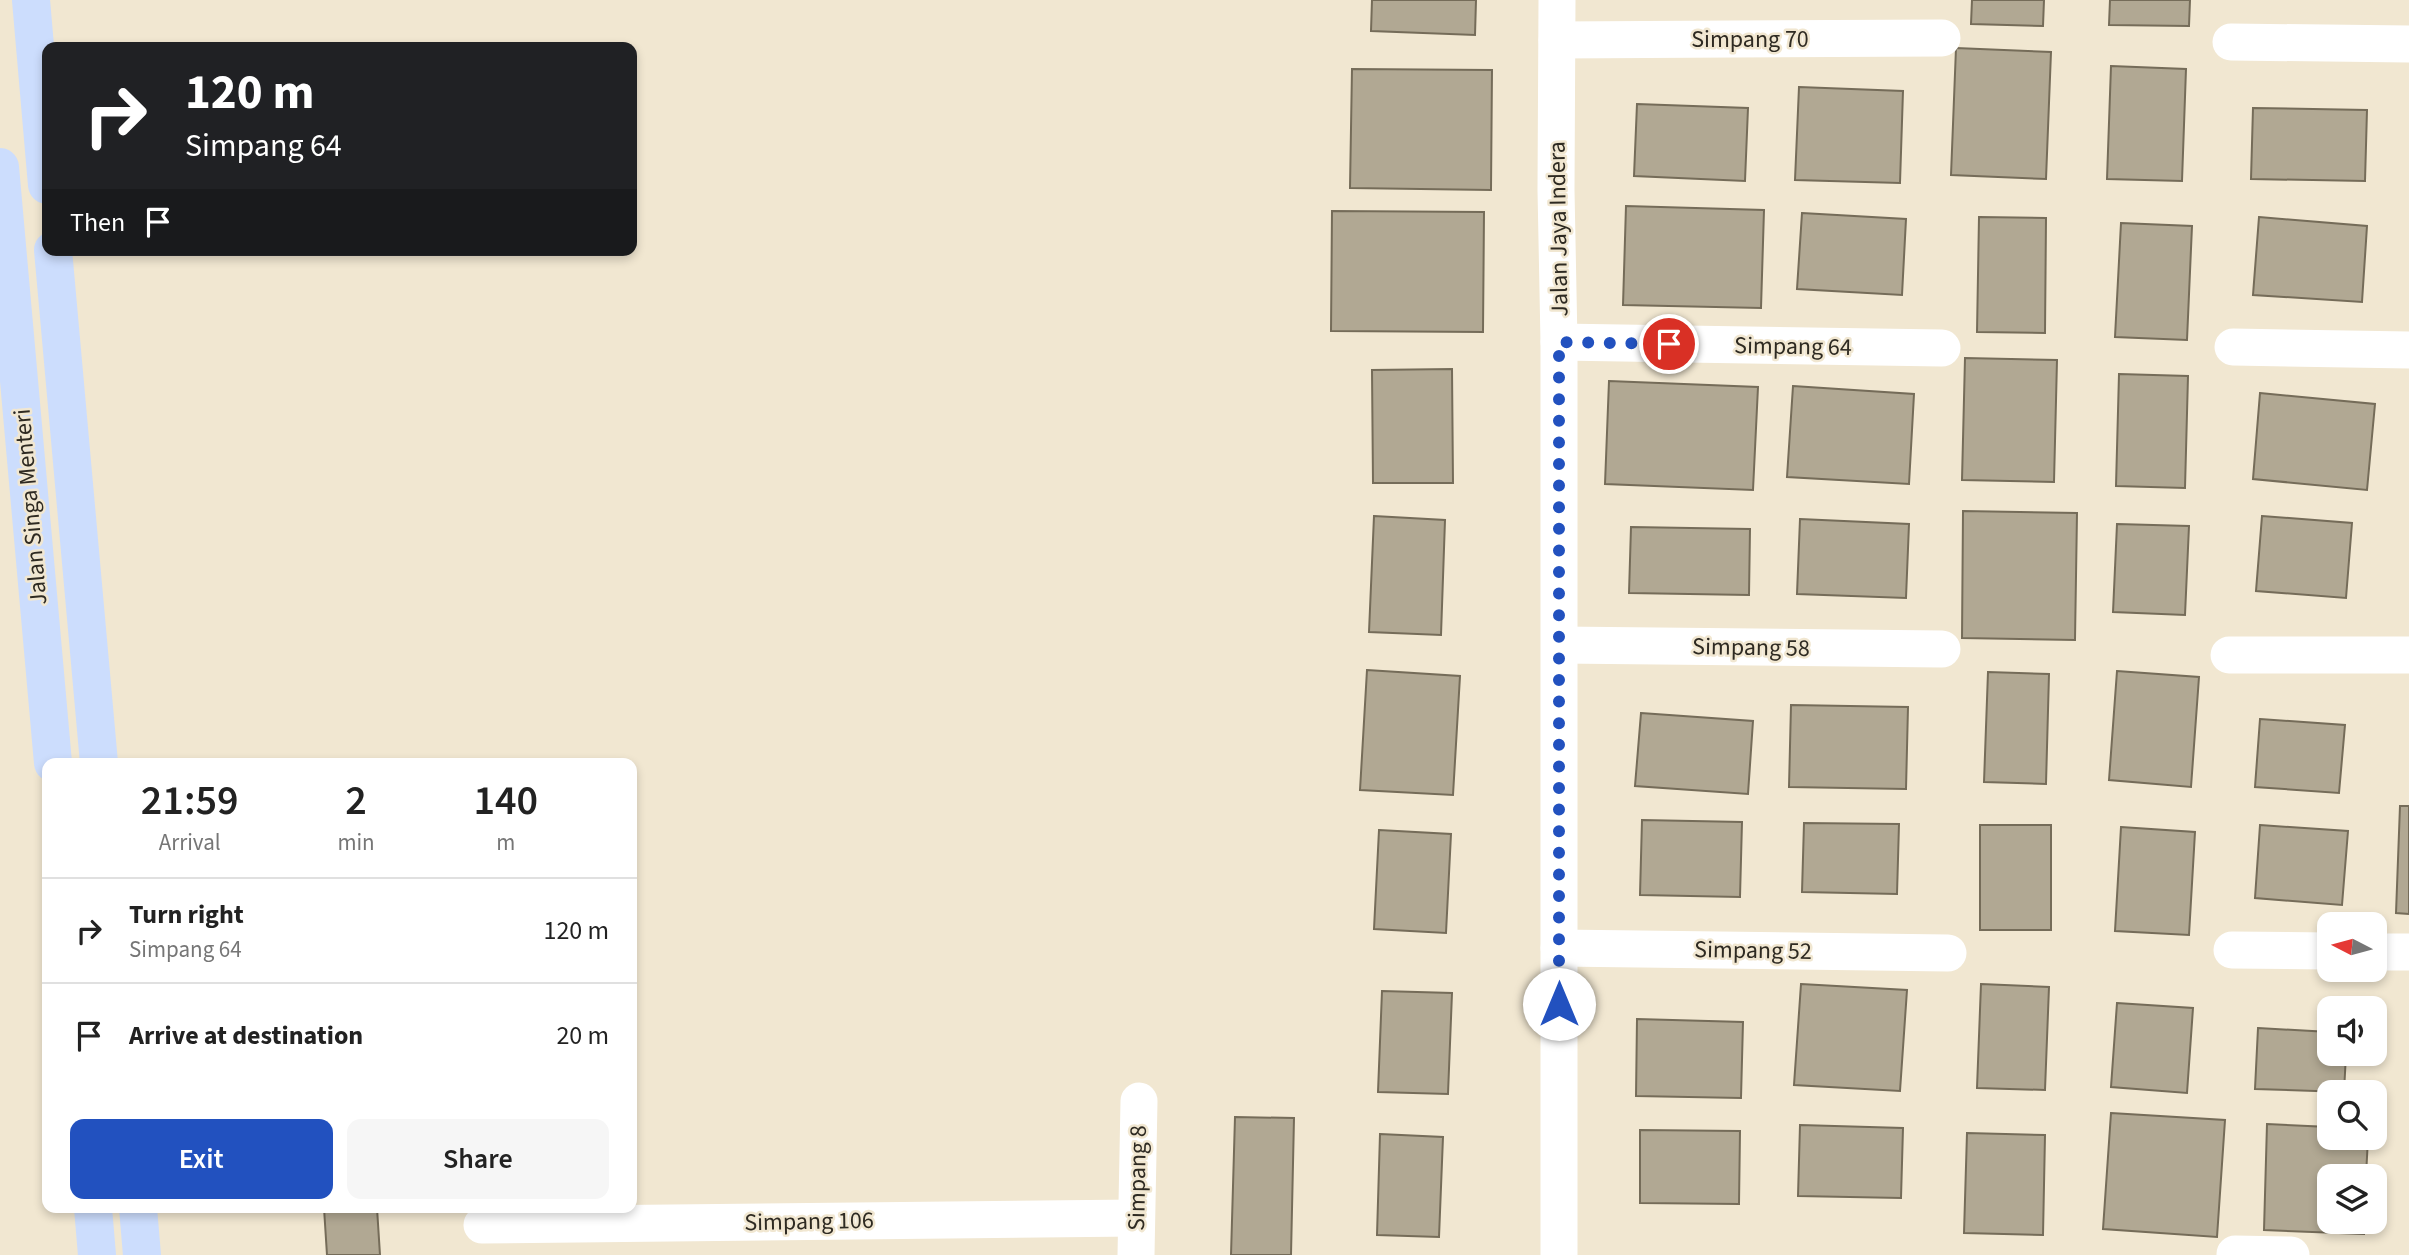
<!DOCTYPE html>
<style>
:root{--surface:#fff;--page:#f6f6f6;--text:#222;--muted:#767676;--line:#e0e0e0;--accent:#2251bf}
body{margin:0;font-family:"Source Sans 3",sans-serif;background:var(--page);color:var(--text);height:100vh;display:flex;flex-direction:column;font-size:26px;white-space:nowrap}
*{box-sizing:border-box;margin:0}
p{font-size:23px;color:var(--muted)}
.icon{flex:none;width:38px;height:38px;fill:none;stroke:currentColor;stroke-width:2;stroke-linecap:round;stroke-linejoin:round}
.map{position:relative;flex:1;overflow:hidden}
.side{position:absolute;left:42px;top:758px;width:595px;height:455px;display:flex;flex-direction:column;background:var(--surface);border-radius:14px;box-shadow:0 4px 10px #0003}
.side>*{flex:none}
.hud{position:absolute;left:42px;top:42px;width:595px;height:214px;border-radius:14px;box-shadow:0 4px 10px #0003;background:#202124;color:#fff;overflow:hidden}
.needle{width:46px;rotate:276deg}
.fabs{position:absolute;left:2317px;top:912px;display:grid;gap:14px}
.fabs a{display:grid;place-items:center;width:70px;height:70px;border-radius:14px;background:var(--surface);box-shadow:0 4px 10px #0003;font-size:35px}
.pin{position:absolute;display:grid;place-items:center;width:60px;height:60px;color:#fff;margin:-30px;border:4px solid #fff;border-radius:50%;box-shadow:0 2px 7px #0007}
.me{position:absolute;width:77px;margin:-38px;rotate:0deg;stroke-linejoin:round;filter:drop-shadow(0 0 5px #0008)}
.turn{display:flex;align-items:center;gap:24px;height:147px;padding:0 28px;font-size:32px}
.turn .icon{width:91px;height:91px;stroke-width:2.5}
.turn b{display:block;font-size:49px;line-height:60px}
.then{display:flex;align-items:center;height:66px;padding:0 28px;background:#0003;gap:14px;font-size:26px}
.eta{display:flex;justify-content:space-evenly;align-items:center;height:119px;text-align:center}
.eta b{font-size:42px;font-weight:600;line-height:49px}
.cta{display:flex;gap:14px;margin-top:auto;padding:14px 28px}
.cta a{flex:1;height:80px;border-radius:14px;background:var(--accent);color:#fff;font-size:28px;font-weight:600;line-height:80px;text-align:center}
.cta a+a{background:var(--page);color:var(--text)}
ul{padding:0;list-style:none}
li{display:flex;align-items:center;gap:21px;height:105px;padding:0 28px;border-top:2px solid var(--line)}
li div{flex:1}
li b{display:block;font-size:26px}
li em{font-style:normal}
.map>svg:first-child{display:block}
</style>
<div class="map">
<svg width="2409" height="1255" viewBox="0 0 2409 1255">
<rect width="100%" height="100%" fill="#f1e7d1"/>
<!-- building -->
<g fill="#b1a893" stroke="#756c59" stroke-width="2">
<polygon points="1372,0 1476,0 1475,35 1371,31"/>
<polygon points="1972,0 2044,0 2043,26 1971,24"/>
<polygon points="2110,0 2190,0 2189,26 2109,25"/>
<polygon points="1956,48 2051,52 2046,179 1951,175"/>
<polygon points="2111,66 2186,69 2182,181 2107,179"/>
<polygon points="1352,69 1492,70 1491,190 1350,188"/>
<polygon points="1799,87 1903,91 1900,183 1795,180"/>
<polygon points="1637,104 1748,108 1745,181 1634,176"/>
<polygon points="2253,108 2367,110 2365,181 2251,179"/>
<polygon points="1626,206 1764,210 1761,308 1623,305"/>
<polygon points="1332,211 1484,212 1483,332 1331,331"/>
<polygon points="1802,213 1906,219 1902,295 1797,289"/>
<polygon points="1979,217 2046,218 2045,333 1977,332"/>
<polygon points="2259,217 2367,226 2362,302 2253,295"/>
<polygon points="2121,223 2192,226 2187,340 2115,337"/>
<polygon points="1965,358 2057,360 2054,482 1962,480"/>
<polygon points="1452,369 1453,483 1373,483 1372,370"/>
<polygon points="2119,374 2188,376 2185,488 2116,486"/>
<polygon points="1609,381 1758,387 1753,490 1605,484"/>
<polygon points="1793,386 1914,394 1909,484 1787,477"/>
<polygon points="2260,393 2375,404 2367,490 2253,479"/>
<polygon points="1963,511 2077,513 2075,640 1962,638"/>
<polygon points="1374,516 1445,520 1441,635 1369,632"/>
<polygon points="2262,516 2352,523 2346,598 2256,591"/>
<polygon points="1800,519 1909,524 1906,598 1797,594"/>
<polygon points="2117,524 2189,526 2185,615 2113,612"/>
<polygon points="1631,527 1750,529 1749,595 1629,593"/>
<polygon points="1367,670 1460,676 1453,795 1360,790"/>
<polygon points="2117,671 2199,677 2191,787 2109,780"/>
<polygon points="1988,672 2049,674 2046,784 1984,782"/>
<polygon points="1791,705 1908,707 1906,789 1789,787"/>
<polygon points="1641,713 1753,721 1748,794 1635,786"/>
<polygon points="2260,719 2345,725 2339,793 2255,787"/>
<polygon points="2400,806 2409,806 2409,914 2396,913"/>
<polygon points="1642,820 1742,822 1740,897 1640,895"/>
<polygon points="1804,823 1899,824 1897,894 1802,892"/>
<rect x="1980" y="825" width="71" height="105"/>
<polygon points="2260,825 2348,831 2342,905 2255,898"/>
<polygon points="2121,827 2195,832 2189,935 2115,931"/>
<polygon points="1379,830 1451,834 1446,933 1374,929"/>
<polygon points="1801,984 1907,990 1900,1091 1794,1085"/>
<polygon points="1981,984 2049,987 2045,1090 1977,1088"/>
<polygon points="1382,991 1452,993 1448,1094 1378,1092"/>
<polygon points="2117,1003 2193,1008 2187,1093 2111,1087"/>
<polygon points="1637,1019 1743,1022 1741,1098 1636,1096"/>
<polygon points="2258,1028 2329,1032 2329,1054 2346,1054 2344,1092 2255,1089"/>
<polygon points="2111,1113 2225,1120 2217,1237 2103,1229"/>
<polygon points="1235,1117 1294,1118 1291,1255 1231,1255"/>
<polygon points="2267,1124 2329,1127 2329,1138 2368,1138 2366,1176 2329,1176 2329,1222 2364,1222 2364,1234 2264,1230"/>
<polygon points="1800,1125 1903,1128 1901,1198 1798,1196"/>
<polygon points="1640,1130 1740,1131 1739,1204 1640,1203"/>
<polygon points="1967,1133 2045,1135 2043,1235 1964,1233"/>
<polygon points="1380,1134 1443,1137 1439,1237 1377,1235"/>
<polygon points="324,1208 377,1208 380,1255 327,1255"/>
</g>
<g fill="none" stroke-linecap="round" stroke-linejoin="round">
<!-- minor -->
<g stroke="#fff" stroke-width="37">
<polyline points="1557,0 1556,190 1559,342 1559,1255"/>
<polyline points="1557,40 1942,38"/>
<polyline points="2231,42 2409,44"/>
<polyline points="1559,342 1942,348"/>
<polyline points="2233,347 2409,350"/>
<polyline points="1560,645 1942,649"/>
<polyline points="2229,655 2409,655"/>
<polyline points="1559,948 1948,953"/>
<polyline points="2232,950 2329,951"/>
<polyline points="2375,952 2409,952"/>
<polyline points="482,1225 1136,1218"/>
<polyline points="2235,1254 2291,1255"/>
<polyline points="1136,1255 1139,1101"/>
</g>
<!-- primary -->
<g stroke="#ccddfd" stroke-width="38">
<polyline points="31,0 47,185"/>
<polyline points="0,167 53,763"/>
<polyline points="53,250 99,763"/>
<polyline points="93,1208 97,1255"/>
<polyline points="138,1208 142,1255"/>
</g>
</g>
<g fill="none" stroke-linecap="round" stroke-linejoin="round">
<!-- route -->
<polyline stroke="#2251bf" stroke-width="12" stroke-dasharray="0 21.6" points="1559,1004 1559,342 1669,344"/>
</g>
<g text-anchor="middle" stroke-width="5" stroke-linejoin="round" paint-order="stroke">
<!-- street labels -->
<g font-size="24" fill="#2e2a22" stroke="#f1e7d1">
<text x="1750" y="47">Simpang 70</text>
<text transform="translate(1558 229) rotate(-91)" y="8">Jalan Jaya Indera</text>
<text transform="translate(1793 346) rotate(1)" y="8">Simpang 64</text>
<text transform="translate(30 507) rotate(-95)" y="8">Jalan Singa Menteri</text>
<text transform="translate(1751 647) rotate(1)" y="8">Simpang 58</text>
<text transform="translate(1753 950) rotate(1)" y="8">Simpang 52</text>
<text transform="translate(1137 1178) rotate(-89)" y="8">Simpang 8</text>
<text transform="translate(809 1221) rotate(-1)" y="8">Simpang 106</text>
</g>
</g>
</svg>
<div class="fabs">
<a><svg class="needle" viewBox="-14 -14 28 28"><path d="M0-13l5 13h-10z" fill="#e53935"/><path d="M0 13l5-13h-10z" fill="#767676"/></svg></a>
<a><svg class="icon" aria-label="sound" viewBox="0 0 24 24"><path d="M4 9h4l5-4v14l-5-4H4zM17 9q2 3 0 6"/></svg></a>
<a><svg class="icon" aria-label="search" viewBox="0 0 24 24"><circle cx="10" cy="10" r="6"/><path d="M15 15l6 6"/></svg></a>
<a><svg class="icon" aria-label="layers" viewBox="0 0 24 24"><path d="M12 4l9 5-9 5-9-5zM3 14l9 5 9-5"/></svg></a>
</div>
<div class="pin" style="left:1669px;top:344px;background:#d93025"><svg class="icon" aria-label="arrive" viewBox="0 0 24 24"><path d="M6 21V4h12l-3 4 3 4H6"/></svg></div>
<svg class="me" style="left:1559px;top:1004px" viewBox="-20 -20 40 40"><circle r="19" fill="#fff"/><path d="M0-13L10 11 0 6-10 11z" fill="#2251bf"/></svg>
<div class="hud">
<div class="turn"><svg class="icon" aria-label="right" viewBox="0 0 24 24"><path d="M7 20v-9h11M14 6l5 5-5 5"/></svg><div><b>120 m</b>Simpang 64</div></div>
<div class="then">Then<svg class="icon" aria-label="arrive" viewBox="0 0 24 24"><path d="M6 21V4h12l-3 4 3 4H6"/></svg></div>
</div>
<section class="side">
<div class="eta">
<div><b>21:59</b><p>Arrival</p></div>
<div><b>2</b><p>min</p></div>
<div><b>140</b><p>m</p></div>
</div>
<ul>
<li><svg class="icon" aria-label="right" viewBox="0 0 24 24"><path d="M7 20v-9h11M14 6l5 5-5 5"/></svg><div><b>Turn right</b><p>Simpang 64</p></div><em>120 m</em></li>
<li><svg class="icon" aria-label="arrive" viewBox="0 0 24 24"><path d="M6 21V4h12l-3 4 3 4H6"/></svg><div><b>Arrive at destination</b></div><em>20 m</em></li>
</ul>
<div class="cta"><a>Exit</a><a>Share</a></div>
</section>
</div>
